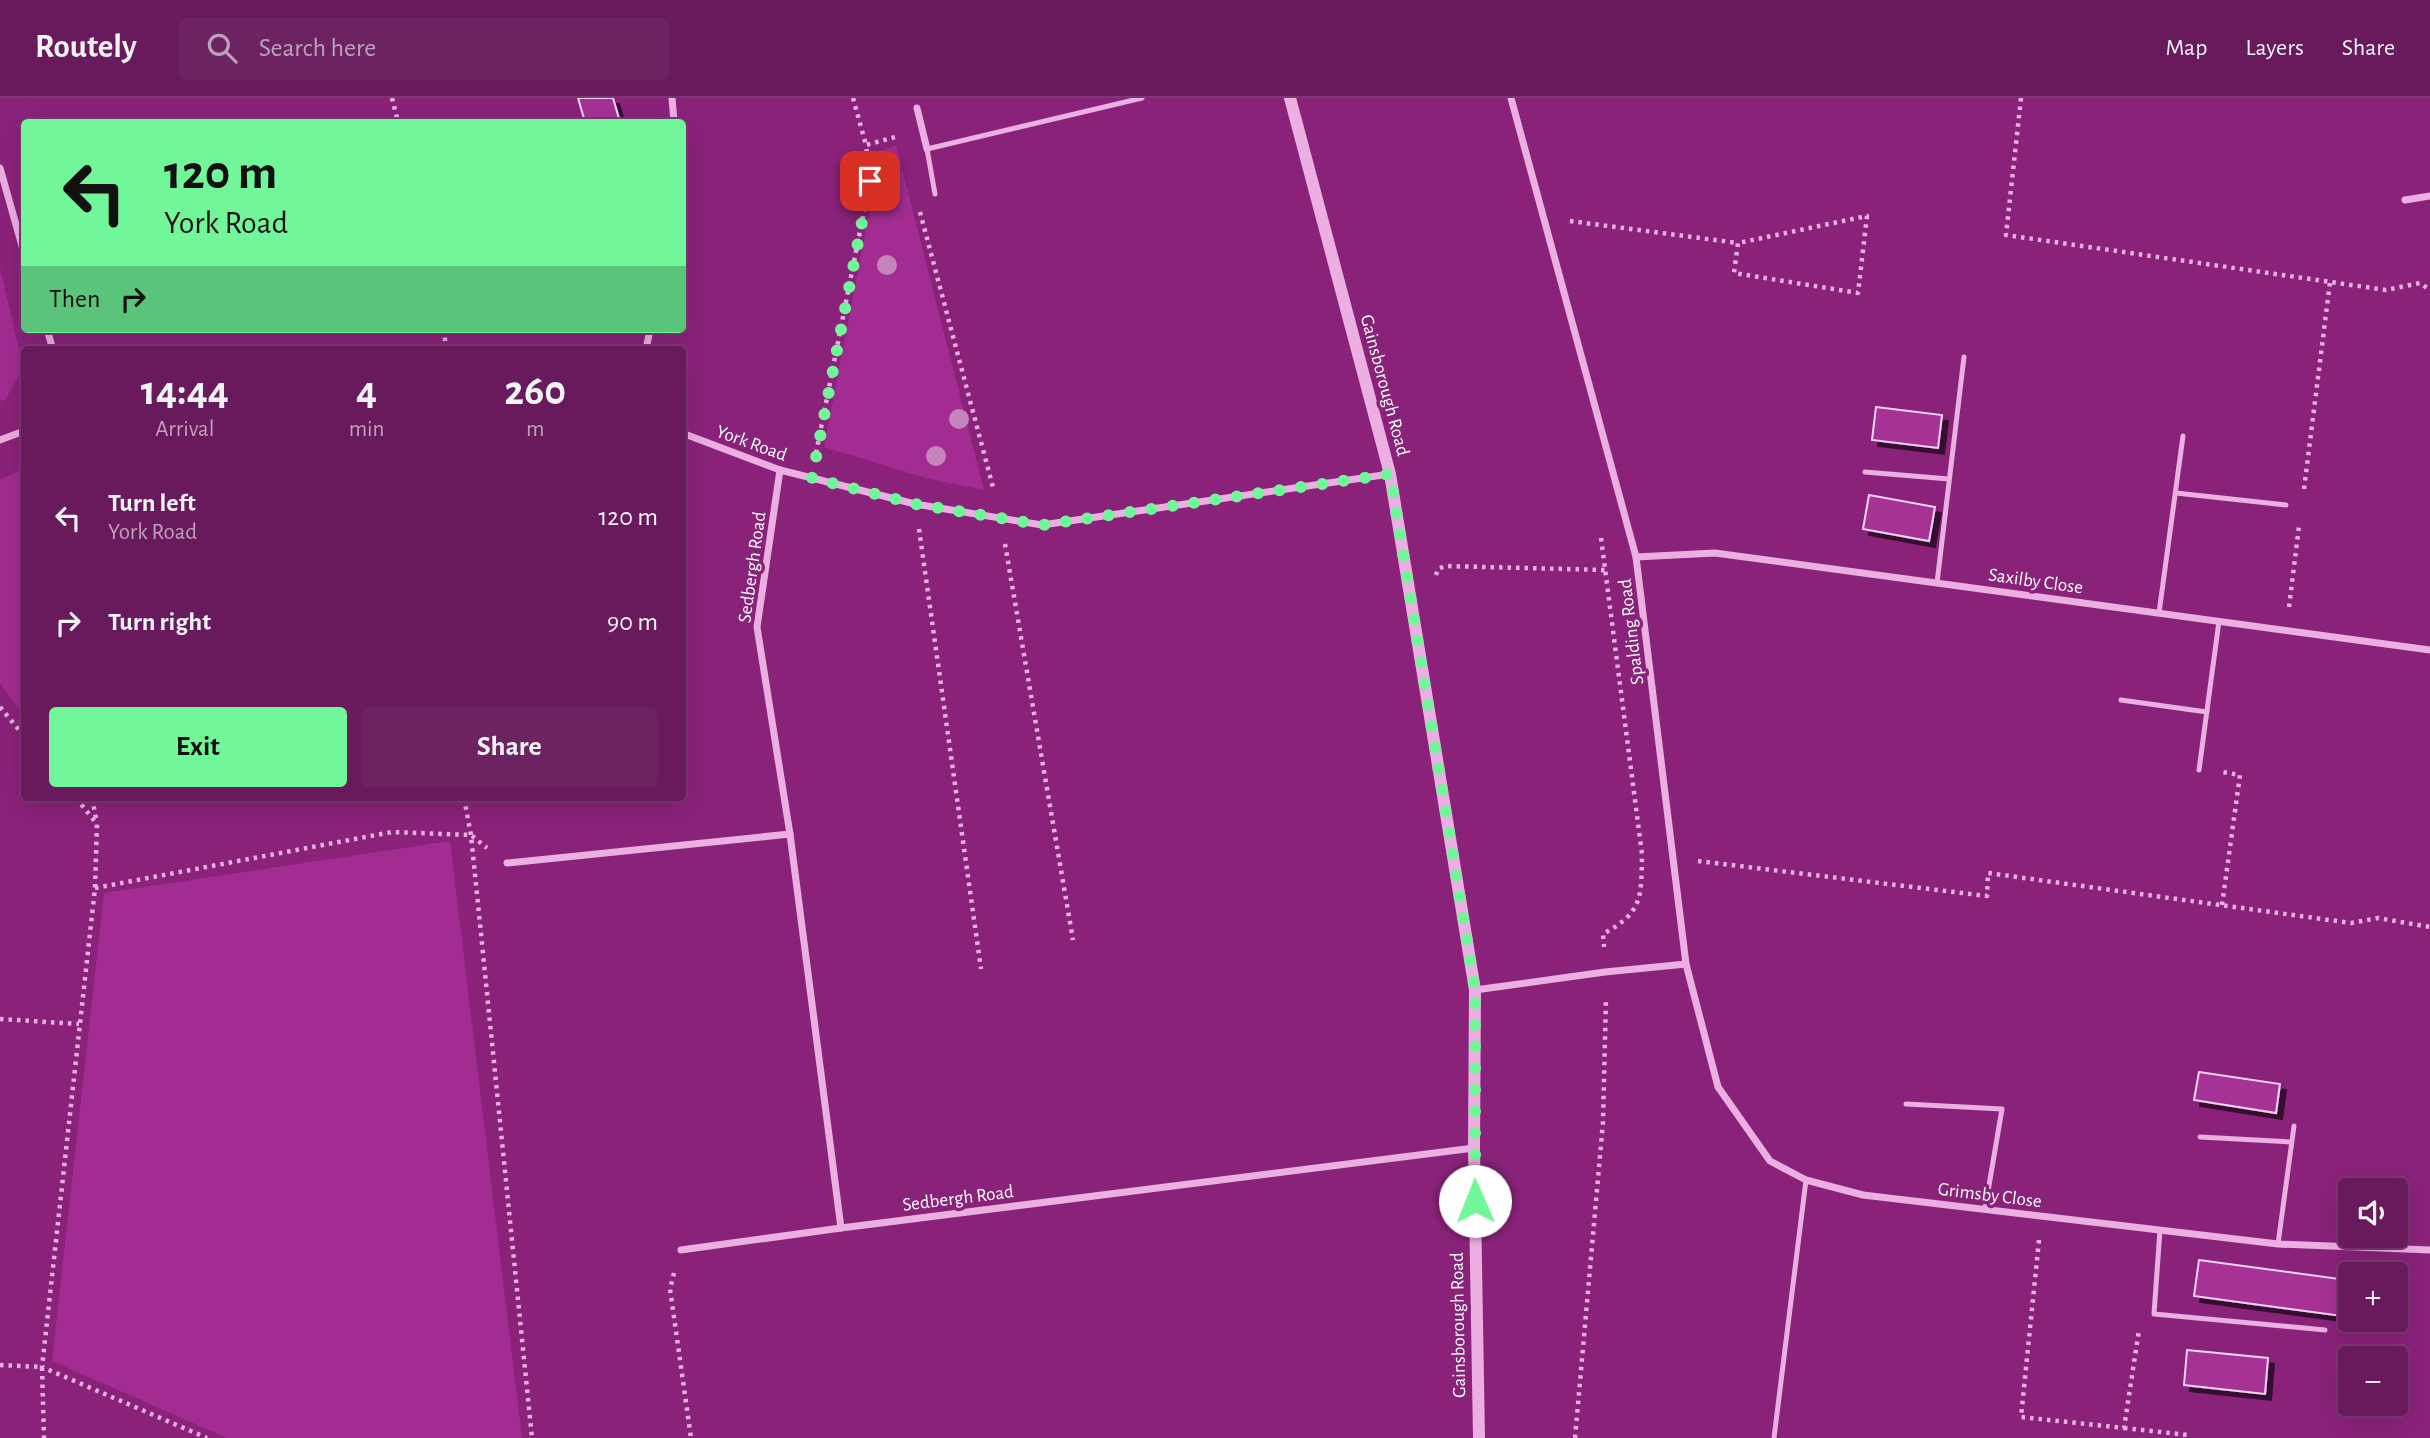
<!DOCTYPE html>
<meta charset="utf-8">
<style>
:root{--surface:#681a5c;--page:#6d2362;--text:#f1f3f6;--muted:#bda1bb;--line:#7b3872;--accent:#71f69a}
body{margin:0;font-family:"Alegreya Sans",sans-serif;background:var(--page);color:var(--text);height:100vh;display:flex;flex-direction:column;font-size:26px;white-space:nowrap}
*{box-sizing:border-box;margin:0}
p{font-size:23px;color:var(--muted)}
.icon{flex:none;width:38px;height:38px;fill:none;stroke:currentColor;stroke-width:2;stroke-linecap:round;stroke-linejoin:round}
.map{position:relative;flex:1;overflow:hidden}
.details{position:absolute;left:21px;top:248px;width:665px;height:455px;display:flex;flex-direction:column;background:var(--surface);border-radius:7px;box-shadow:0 7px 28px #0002,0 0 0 2px var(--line)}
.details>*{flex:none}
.banner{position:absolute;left:21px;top:21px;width:665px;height:214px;border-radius:7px;box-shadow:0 7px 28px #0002,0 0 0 2px var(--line);background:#71f69a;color:#111;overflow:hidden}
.controls{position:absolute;left:2338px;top:1080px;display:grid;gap:14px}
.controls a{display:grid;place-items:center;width:70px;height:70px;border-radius:7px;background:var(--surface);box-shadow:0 7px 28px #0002,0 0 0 2px var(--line);font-size:35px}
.pin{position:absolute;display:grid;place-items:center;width:60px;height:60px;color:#fff;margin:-30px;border-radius:14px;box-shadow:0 4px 10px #0006}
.me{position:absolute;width:77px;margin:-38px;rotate:359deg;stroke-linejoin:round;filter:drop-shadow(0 0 5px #0008)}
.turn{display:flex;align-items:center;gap:24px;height:147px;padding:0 28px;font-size:32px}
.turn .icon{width:91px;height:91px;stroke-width:2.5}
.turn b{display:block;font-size:49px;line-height:60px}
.then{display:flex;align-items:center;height:66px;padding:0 28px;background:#0003;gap:14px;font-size:26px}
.eta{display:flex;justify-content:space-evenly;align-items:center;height:119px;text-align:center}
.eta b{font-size:42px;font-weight:600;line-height:49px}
.action{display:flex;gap:14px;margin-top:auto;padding:14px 28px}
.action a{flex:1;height:80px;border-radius:7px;background:var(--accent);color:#111;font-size:28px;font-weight:600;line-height:80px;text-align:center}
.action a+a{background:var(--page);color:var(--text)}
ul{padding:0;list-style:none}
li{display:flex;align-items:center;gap:21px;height:105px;padding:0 28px}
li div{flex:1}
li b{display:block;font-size:26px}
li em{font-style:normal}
header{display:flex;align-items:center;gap:42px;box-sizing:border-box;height:98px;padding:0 35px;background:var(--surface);border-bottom:2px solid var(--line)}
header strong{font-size:33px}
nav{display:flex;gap:38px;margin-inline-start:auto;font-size:24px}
.search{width:490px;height:63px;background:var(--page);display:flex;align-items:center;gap:18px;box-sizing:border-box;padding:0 24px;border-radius:7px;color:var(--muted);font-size:26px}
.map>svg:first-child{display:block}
</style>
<header>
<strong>Routely</strong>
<div class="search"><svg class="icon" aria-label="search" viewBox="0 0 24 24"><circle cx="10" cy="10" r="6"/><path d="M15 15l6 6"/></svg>Search here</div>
<nav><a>Map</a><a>Layers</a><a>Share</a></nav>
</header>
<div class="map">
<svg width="2430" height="1340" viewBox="0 0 2430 1340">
<defs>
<filter id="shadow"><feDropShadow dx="6" dy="6" stdDeviation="0" flood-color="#0009"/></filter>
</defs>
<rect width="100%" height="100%" fill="#8a227a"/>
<!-- green -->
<g fill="#a22c91">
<polygon points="896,47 984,392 929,381 824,349 877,75 874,55"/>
<polygon points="0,170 23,268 6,301 0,303"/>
<polygon points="24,370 24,618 0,585 0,382"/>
<polygon points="450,743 522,1340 227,1340 52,1263 104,795"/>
</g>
<!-- building -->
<g fill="#a73296" stroke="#f8d4f3" stroke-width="2" filter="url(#shadow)">
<polygon points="578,0 613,0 620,24 585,24"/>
<polygon points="1876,309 1942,317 1938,350 1872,342"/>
<polygon points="1869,397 1935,409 1929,443 1863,431"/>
<polygon points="2199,974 2280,986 2276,1015 2194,1002"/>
<polygon points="2199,1162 2347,1182 2342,1218 2194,1198"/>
<polygon points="2187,1252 2268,1260 2265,1296 2184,1287"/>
</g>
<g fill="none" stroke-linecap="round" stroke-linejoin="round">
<!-- path -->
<g stroke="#ebafe2" stroke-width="4.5" stroke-dasharray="3.5 5" stroke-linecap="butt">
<polyline points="392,0 398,24"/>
<polyline points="853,0 866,47"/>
<polyline points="2021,0 2006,137 2386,192 2420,185 2430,192"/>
<polyline points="920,114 994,393"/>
<polyline points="1570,123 1738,145 1734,175 1858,195 1867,118 1738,145"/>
<polyline points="444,231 446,252"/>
<polyline points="816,355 870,83 866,47 899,38"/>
<polyline points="2304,391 2330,184"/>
<polyline points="919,431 981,871"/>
<path d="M 1601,440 L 1642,756 C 1641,798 1644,814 1603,836 L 1604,849"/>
<polyline points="1005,446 1073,842"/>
<polyline points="1436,477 1438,471 1445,468 1605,472"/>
<polyline points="2289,509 2299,428"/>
<polyline points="0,609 24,638"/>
<polyline points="76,700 97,726 95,790 42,1269 207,1340"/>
<polyline points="92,700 97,725"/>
<polyline points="464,700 471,737 532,1340"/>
<polyline points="1698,763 1987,798 1988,775 2351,825 2378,820 2430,829"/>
<polyline points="95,790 392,734 471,737 487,750"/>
<polyline points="2222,807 2240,677 2222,674"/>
<polyline points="0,921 79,926"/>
<polyline points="2039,1142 2021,1319 2124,1330 2139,1232"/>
<polyline points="674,1175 670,1191 691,1340"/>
<polyline points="0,1267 42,1269 44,1340"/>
<polyline points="2124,1330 2188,1337"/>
<polyline points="1575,1340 1603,1024 1606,900"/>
</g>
<!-- service -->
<g stroke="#ebafe2" stroke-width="5">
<polyline points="935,96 927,51 1142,0"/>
<polyline points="1865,374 1949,381"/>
<polyline points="2176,395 2286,407"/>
<polyline points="1937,485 1964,259"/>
<polyline points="2159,515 2183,338"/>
<polyline points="2121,602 2207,614"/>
<polyline points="2199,672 2219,523"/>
<polyline points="1906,1006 2002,1011 1985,1111"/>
<polyline points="2200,1039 2291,1044"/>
<polyline points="2160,1132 2154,1216 2325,1232"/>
<polyline points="2278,1146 2294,1028"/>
<polyline points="1774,1340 1806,1082"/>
</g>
<!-- minor -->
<g stroke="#ebafe2" stroke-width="7">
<polyline points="672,0 674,24"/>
<polyline points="917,10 927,51"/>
<polyline points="0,70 24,155"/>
<polyline points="2405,102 2430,98"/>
<polyline points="47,231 53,252"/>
<polyline points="646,252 650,231"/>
<polyline points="682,335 780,372 812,380 915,406 1042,427 1390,376"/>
<polyline points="0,342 24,333"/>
<polyline points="780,372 757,529 790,736 841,1130 1474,1050"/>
<polyline points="1636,459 1715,455 2430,552"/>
<polyline points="507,765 790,736"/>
<polyline points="1686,866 1718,989 1770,1063 1806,1082 1863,1097 2278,1146 2430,1152"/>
<polyline points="1475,892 1605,874 1686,866 1636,459 1511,0"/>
<polyline points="681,1152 841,1130"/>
</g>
<!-- tertiary -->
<polyline stroke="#ebafe2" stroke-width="12" points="1290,0 1390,376 1475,892 1474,1050 1479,1340"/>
</g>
<!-- trees -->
<g fill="#c684bd">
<circle cx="887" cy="167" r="10"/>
<circle cx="959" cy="321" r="10"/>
<circle cx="936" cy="358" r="10"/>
</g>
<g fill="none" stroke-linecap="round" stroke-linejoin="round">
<!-- route -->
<polyline stroke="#71f69a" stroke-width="12" stroke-dasharray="0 21.6" points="870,83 812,380 915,406 1042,427 1390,376 1475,892 1475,1103"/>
</g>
<g text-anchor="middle" stroke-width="7" stroke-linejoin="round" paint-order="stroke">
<!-- street labels -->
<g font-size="19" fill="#fff" stroke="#8a227a">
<text transform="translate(1386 287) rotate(75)" y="7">Gainsborough Road</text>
<text transform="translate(752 344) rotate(20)" y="7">York Road</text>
<text transform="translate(751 469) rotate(-82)" y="7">Sedbergh Road</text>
<text transform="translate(2036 482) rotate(8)" y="7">Saxilby Close</text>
<text transform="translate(1630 534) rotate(-97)" y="7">Spalding Road</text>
<text transform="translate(1990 1096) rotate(7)" y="7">Grimsby Close</text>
<text transform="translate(958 1099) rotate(-7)" y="7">Sedbergh Road</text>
<text transform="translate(1457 1227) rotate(-91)" y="7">Gainsborough Road</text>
</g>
</g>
</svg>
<div class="controls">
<a><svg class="icon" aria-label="sound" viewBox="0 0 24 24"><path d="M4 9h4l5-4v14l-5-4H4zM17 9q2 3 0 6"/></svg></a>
<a>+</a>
<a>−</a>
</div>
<div class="pin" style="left:870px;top:83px;background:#d93025"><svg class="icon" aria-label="arrive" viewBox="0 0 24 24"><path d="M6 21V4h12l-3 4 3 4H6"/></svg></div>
<svg class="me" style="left:1475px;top:1103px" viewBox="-20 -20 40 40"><circle r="19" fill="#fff"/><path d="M0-13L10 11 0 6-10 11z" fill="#71f69a"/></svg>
<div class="banner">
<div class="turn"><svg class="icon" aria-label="left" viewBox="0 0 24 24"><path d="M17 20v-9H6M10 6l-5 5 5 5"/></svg><div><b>120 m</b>York Road</div></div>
<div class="then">Then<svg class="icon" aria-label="right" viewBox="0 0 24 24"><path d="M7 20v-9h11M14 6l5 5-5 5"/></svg></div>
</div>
<section class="details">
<div class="eta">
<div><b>14:44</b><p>Arrival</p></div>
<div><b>4</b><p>min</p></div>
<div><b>260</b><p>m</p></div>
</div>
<ul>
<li><svg class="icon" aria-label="left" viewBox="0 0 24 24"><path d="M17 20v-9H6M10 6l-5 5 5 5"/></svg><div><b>Turn left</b><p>York Road</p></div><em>120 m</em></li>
<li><svg class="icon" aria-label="right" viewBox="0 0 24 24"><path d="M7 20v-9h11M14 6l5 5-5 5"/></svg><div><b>Turn right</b></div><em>90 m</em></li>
</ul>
<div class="action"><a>Exit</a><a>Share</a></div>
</section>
</div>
